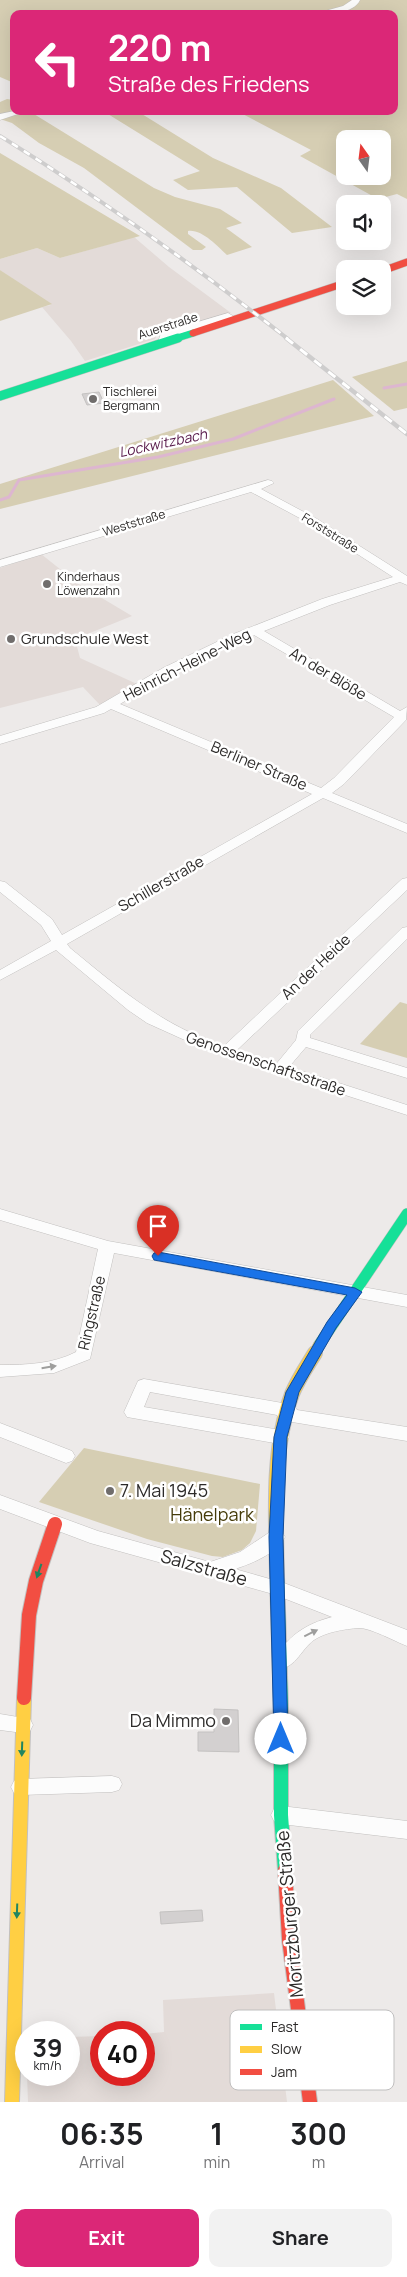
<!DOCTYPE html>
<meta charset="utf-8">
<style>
:root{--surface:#fff;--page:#f2f2f2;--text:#202124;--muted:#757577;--accent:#db2777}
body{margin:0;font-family:Manrope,sans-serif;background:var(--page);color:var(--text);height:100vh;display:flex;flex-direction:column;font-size:19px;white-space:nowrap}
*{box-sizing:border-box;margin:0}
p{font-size:16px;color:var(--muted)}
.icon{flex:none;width:28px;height:28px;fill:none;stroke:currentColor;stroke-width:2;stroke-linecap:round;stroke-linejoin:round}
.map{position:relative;height:2102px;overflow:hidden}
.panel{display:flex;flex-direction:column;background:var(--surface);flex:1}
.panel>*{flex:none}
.top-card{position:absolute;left:10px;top:10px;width:388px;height:105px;border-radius:10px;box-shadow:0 5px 20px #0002;background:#db2777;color:#fff;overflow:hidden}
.needle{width:32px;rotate:346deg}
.buttons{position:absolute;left:336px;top:130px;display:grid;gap:10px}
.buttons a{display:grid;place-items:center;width:55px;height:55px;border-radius:10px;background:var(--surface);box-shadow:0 5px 20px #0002;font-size:25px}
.speed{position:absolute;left:15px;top:2021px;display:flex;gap:10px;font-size:25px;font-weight:700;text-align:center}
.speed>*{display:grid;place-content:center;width:65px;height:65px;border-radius:50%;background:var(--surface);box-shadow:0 5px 20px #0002;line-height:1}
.speed small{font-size:12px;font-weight:400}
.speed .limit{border:8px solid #d22;background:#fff;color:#111}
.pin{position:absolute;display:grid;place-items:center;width:42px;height:42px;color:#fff;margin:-51px -21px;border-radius:50% 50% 50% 0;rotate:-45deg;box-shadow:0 0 5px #0007}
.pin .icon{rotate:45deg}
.me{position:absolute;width:55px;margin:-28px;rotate:0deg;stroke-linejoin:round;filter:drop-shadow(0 0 4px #0008)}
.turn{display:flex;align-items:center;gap:18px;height:105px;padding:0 15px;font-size:22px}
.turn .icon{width:65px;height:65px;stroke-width:2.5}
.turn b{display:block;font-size:35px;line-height:42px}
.eta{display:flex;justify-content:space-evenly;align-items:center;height:85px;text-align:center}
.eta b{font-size:30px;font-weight:700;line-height:35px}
.action{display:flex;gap:10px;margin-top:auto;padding:10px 15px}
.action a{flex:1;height:58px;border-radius:10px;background:var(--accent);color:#fff;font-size:20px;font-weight:700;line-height:58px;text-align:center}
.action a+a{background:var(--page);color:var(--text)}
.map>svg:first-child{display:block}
</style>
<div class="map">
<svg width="407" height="2102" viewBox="0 0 407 2102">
<rect width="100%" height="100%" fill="#edeae9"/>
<!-- built -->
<g fill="#e3dbd8">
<polygon points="134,237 169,267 231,313 157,335 155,339 85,361 71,341 42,307 51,305 0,270 0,259 37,248 60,258"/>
<polygon points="41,554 80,585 132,616 75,639 80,658 137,684 100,705 83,687 0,708 0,568"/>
<polygon points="274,1993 287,2102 28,2102 27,2075 69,2075 69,2037 101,2036 101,2075 144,2075 144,2034 164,2032 163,2000"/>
</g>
<!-- green -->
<g fill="#d6ceb3" fill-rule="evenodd">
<path d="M 0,0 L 407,0 L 407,199 L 397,194 L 378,199 L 300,156 L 311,150 L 237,111 L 394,111 L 394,14 L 14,14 L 14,83 L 0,77 ZM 345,139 L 382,139 L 382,176 L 345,176 Z"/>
<path d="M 7,99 L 14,100 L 14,111 L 29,111 L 154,188 L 175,197 L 220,209 L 242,223 L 226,228 L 252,247 L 227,255 C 217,246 202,229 188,231 L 188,234 L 206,247 L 202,250 L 193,250 L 84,168 L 39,143 L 12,123 L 0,119 L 0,102 Z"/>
<polygon points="103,111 137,111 213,158 281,188 332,227 292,233 237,187 188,190 173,180 200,171"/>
<polygon points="0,153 140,236 60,258 37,248 0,259"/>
<polygon points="0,270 52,304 0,321"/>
<polygon points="407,361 407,408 394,411 352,377"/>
<polygon points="333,380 374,416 0,509 0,484"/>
<polygon points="400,1002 407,1004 407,1058 360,1044"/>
<polygon points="84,1448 260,1484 256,1531 250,1543 242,1550 223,1557 212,1556 147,1539 39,1502"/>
</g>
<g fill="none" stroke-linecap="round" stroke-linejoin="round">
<!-- stream -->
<g stroke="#ddb6d0" stroke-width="3">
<polyline points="384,388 407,384"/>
<polyline points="0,500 9,497 19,480 158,457 233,439 334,399"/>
</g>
</g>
<!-- building -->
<g fill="#d3d0d0" stroke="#c4c2c1">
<polygon points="99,392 104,403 87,405 82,394"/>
<polygon points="214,1709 238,1710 239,1752 198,1751 198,1732 214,1732"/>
<polygon points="202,1910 203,1921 161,1924 160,1912"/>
</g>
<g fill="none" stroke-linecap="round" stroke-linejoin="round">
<defs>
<g id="street">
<path d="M 352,0 L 360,0 C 354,14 327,14 314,14 L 343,6 Z"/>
<polygon points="14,111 27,111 0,120 0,114"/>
<polygon points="228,313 233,316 232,318 170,337 167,344 159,344 158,342 161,333"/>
<path d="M 268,480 L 272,481 L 274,483 L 261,489 L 317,519 L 407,576 L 407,585 L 400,582 L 330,605 L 264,631 L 400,711 L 407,707 L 406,720 L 344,784 L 332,793 L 407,824 L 407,833 L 323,798 L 67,944 L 70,948 C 119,988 162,1026 224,1046 L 402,879 L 407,878 L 407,890 L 237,1050 L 277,1063 L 296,1040 L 298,1031 L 402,928 L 407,927 L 407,939 L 310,1035 L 310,1038 L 407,1068 L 407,1078 L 306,1047 L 289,1067 L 407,1105 L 407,1115 L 209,1051 L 147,1023 L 128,1010 L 56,950 L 0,980 L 0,970 L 51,941 L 41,925 L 0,892 L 0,881 L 5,882 L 52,919 L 62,935 L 312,794 L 111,709 L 104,713 L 0,744 L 0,736 L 96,707 L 163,668 L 231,635 L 322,599 L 393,577 L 309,523 L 251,492 L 0,567 L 0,560 ZM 254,635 L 394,717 L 334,778 L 321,788 L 120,704 L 171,674 Z"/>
<path d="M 0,1209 L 108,1241 L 407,1295 L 407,1307 L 114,1253 L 90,1359 L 54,1373 L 0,1377 L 0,1365 C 26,1365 53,1364 76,1352 L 98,1249 L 0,1220 Z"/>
<polygon points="144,1379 288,1404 294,1405 297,1410 407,1427 407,1441 286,1421 280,1420 277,1415 150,1392 144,1407 280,1430 286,1432 289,1437 286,1442 280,1444 127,1417 124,1412 138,1381"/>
<polygon points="0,1423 72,1451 75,1456 72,1461 66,1463 0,1437"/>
<path d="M 0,1495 L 98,1531 L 210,1562 L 240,1552 L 270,1532 L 276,1530 L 282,1532 L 285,1537 C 276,1554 253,1563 235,1569 L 284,1583 L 407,1630 L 407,1646 C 394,1641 371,1628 359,1628 C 344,1629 326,1632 314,1640 C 301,1649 293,1673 276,1667 L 273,1662 C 286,1637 305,1624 332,1617 L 273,1594 L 90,1543 L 0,1509 Z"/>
<polygon points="0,1714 30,1719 33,1725 30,1731 23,1733 0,1730"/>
<polygon points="112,1776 119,1778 122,1784 119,1790 112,1792 21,1795 14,1793 11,1787 14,1781 21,1779"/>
<polygon points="281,1806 407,1821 407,1839 281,1824 274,1821 271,1815 274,1809"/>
</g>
<polyline id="fast-far3" points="174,339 193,333"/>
<polyline id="fast-far2" points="0,396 178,338"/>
<polyline id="fast-far1" points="319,1345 407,1214"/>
<polyline id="fast" points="277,1577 281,1708 281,1815 285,1870"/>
<polyline id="slow-far1" points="314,1354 319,1345"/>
<g id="slow">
<path d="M 277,1577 C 276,1517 271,1451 292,1394 C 298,1379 307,1366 315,1353"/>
<polyline points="12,2102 24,1698"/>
</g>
<g id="jam-far1">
<polyline points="382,271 407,262"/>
<polyline points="193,333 345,283"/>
</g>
<g id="jam">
<polyline points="24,1698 29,1615 36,1581 55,1524"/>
<polyline points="285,1870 289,1939 310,2102"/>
</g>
</defs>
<!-- street casing -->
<use href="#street" stroke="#c2c0bf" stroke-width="1"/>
<!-- fast-far3 casing -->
<use href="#fast-far3" stroke="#c2c0bf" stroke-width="8"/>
<!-- fast-far2 casing -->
<use href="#fast-far2" stroke="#c2c0bf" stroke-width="10"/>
<!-- fast-far1 casing -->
<use href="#fast-far1" stroke="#c2c0bf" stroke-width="12"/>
<!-- fast casing -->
<use href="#fast" stroke="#c2c0bf" stroke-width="16"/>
<!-- slow-far1 casing -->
<use href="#slow-far1" stroke="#c2c0bf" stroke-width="12"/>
<!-- slow casing -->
<use href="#slow" stroke="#c2c0bf" stroke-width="16"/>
<!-- jam-far1 casing -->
<use href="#jam-far1" stroke="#c2c0bf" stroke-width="8"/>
<!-- jam casing -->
<use href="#jam" stroke="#c2c0bf" stroke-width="16"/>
<!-- street -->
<use href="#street" fill="#fcfcfc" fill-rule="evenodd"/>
<!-- fast-far3 -->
<use href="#fast-far3" stroke="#16e098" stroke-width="7"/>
<!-- fast-far2 -->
<use href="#fast-far2" stroke="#16e098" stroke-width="9"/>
<!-- fast-far1 -->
<use href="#fast-far1" stroke="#16e098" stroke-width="11"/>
<!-- fast -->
<use href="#fast" stroke="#16e098" stroke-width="14"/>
<!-- slow-far1 -->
<use href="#slow-far1" stroke="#ffcf43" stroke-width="11"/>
<!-- slow -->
<use href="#slow" stroke="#ffcf43" stroke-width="14"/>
<!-- jam-far1 -->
<use href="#jam-far1" stroke="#f24e42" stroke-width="7"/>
<!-- jam -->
<use href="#jam" stroke="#f24e42" stroke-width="14"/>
<defs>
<path id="rail-far1" d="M 0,136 C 100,198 195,266 288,339"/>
<polyline id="rail" points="286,338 407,434"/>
</defs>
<!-- rail-far1 casing -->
<use href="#rail-far1" stroke="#cecdcd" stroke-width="4"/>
<!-- rail casing -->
<use href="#rail" stroke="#cecdcd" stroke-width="4.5"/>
<!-- rail-far1 -->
<use href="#rail-far1" stroke="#fff" stroke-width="2.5" stroke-dasharray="7" stroke-linecap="butt"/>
<!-- rail -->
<use href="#rail" stroke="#fff" stroke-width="3" stroke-dasharray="9" stroke-linecap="butt"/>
</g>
<!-- one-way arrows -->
<defs><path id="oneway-solid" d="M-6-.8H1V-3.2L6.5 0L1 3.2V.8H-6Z" transform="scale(1.25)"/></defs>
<g fill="#9e9e9d">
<use href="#oneway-solid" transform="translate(49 1367) rotate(-9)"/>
<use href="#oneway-solid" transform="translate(311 1633) rotate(-26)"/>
</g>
<g fill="#218560">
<use href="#oneway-solid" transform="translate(39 1571) rotate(109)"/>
<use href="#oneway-solid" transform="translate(22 1749) rotate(92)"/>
<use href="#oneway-solid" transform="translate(17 1911) rotate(92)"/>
</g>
<!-- route -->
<polygon fill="#1a73e8" stroke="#114b97" points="158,1252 355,1288 362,1292 336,1328 299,1392 287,1437 283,1537 288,1739 286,1743 281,1745 276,1743 274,1739 269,1537 274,1437 286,1392 327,1322 347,1295 154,1260 152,1256 154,1253"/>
<!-- markers -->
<g fill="#706d6c" stroke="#fff" stroke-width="2">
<circle cx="93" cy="399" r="5"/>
<circle cx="47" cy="584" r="5"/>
<circle cx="11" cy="639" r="5"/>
<circle cx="110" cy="1491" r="5"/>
<circle cx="226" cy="1721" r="5"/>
</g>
<g text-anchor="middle" stroke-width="5" stroke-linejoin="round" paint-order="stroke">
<!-- far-street labels -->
<g font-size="12" fill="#2c2a29" stroke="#fff">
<text transform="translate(168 326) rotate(-18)" y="4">Auerstraße</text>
<text transform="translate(134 523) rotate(-17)" y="4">Weststraße</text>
<text transform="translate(330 533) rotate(32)" y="4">Forststraße</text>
</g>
<!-- far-poi labels -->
<g font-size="12" fill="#2c2a29" stroke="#fff" text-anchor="start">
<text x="103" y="396">Tischlerei<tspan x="103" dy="14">Bergmann</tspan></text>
<text x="57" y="581">Kinderhaus<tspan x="57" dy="14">Löwenzahn</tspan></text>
</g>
<!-- far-water labels -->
<g font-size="14" font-style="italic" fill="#551647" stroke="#fff">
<text transform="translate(163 443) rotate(-12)" y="5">Lockwitzbach</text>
</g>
<!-- poi labels -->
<g font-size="15" fill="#2c2a29" stroke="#fff" text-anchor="start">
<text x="21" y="644">Grundschule West</text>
</g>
<!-- street labels -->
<g font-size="15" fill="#2c2a29" stroke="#fff">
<text transform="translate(187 665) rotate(-27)" y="5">Heinrich-Heine-Weg</text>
<text transform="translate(328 674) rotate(31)" y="5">An der Blöße</text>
<text transform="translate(259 766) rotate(23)" y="5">Berliner Straße</text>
<text transform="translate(161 884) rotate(-30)" y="5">Schillerstraße</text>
<text transform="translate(316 967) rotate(-43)" y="5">An der Heide</text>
<text transform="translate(266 1064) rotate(19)" y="5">Genossenschaftsstraße</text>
<text transform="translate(92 1313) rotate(-77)" y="5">Ringstraße</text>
</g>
<!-- near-poi labels -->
<g font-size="18" fill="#2c2a29" stroke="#fff" text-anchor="start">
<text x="120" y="1497">7. Mai 1945</text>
<text x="216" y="1727" text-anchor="end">Da Mimmo</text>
</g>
<!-- near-park labels -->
<g font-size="18" fill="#453b09" stroke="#fff">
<text x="212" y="1521">Hänelpark</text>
</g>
<!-- near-street labels -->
<g font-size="18" fill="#2c2a29" stroke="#fff">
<text transform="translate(204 1568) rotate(16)" y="6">Salzstraße</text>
<text transform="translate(290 1914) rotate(-95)" y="6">Moritzburger Straße</text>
</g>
</g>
<!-- legend -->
<rect x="230" y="2010" width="164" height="80" rx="8" fill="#fff" stroke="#c0bfbf" stroke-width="1"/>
<rect x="240" y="2024" width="22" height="6" fill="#16e098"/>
<rect x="240" y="2046" width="22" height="7" fill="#ffcf43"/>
<rect x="240" y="2069" width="22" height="6" fill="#f24e42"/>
<g font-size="14" fill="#2c2a29">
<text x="271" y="2032">Fast</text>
<text x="271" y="2054">Slow</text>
<text x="271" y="2077">Jam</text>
</g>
</svg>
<div class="buttons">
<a><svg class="needle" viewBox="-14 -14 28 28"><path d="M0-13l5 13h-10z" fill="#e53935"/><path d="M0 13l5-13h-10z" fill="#757577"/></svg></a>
<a><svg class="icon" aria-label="sound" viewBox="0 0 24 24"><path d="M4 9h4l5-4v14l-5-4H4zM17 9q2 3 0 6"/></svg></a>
<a><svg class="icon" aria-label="layers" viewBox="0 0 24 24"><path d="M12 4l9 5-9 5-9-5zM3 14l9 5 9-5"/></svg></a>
</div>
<div class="speed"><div>39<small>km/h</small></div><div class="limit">40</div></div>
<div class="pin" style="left:158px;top:1256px;background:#d93025"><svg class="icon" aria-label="arrive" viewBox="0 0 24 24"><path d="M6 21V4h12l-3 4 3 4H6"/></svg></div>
<svg class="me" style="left:281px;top:1739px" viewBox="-20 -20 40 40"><circle r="19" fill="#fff"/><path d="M0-13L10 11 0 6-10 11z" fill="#1a73e8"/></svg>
<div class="top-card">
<div class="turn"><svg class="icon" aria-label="left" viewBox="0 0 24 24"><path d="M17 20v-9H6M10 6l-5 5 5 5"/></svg><div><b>220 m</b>Straße des Friedens</div></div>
</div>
</div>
<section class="panel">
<div class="eta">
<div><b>06:35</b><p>Arrival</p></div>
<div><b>1</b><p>min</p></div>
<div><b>300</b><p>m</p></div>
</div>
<div class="action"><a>Exit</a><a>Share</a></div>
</section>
